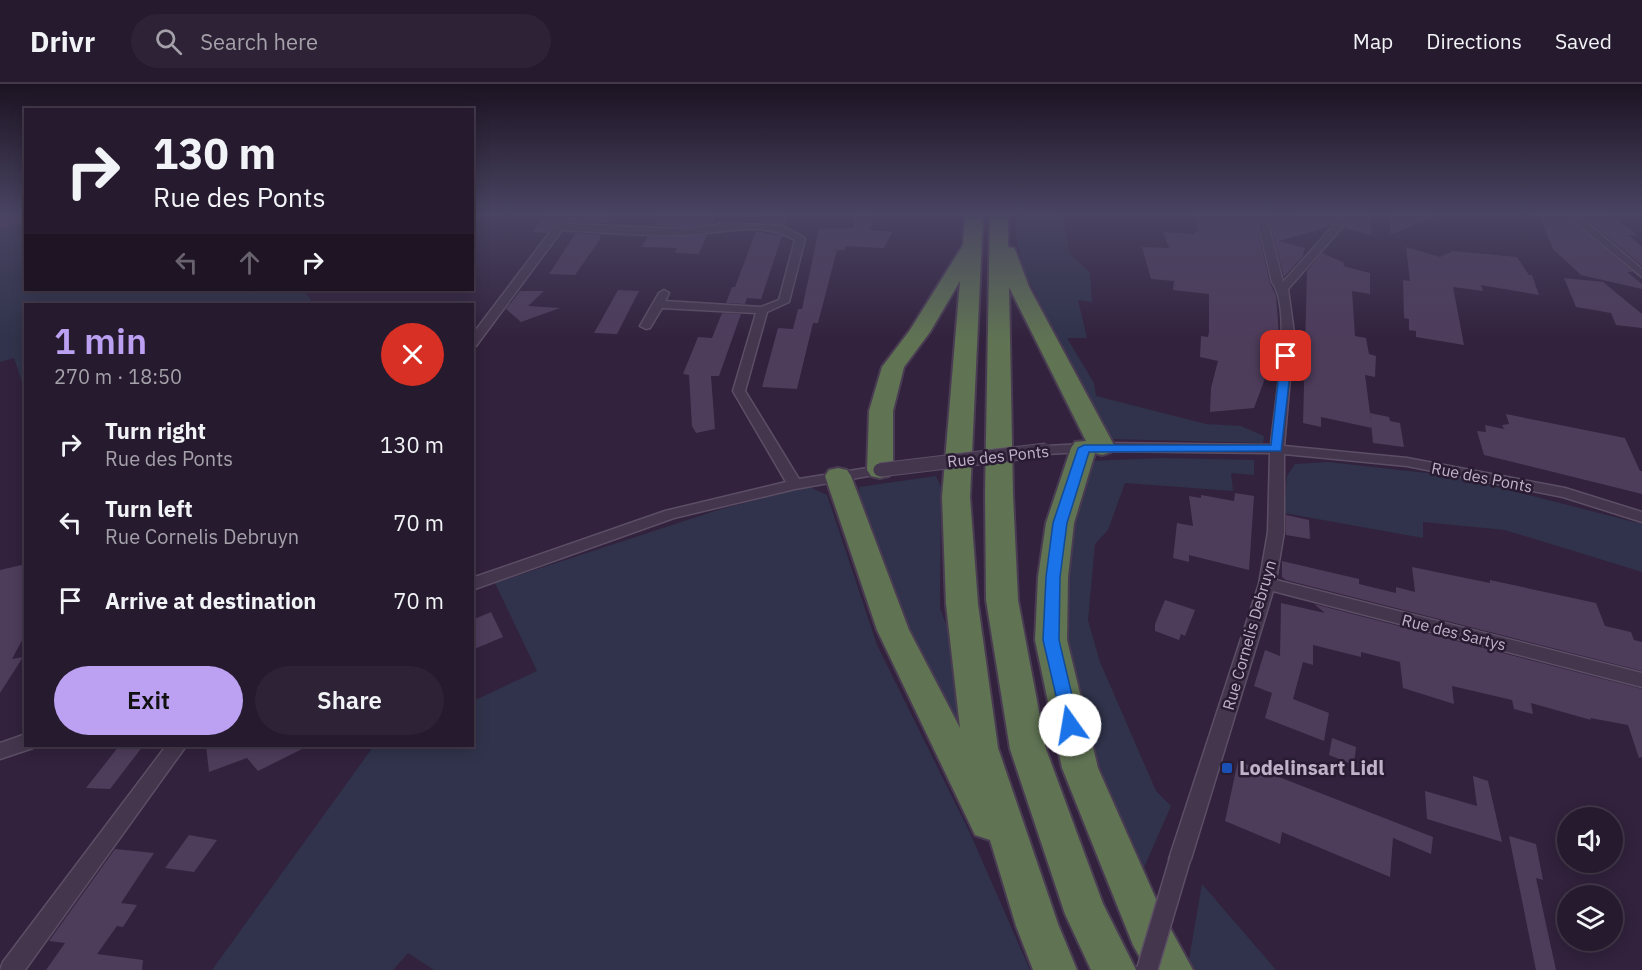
<!DOCTYPE html>
<meta charset="utf-8">
<style>
:root{--surface:#261a2e;--page:#2e2336;--text:#f1f3f6;--muted:#a4a1aa;--line:#42384a;--accent:#bca0f2}
body{margin:0;font-family:"IBM Plex Sans",sans-serif;background:var(--page);color:var(--text);height:100vh;display:flex;flex-direction:column;font-size:22px;white-space:nowrap}
*{box-sizing:border-box;margin:0}
p{font-size:20px;color:var(--muted)}
.icon{flex:none;width:33px;height:33px;fill:none;stroke:currentColor;stroke-width:2;stroke-linecap:round;stroke-linejoin:round}
.map{position:relative;flex:1;overflow:hidden}
.side{position:absolute;left:24px;top:219px;width:450px;height:444px;display:flex;flex-direction:column;background:var(--surface);border-radius:0px;box-shadow:0 3px 15px #0003,0 0 0 2px var(--line)}
.side>*{flex:none}
.banner{position:absolute;left:24px;top:24px;width:450px;height:183px;border-radius:0px;box-shadow:0 3px 15px #0003,0 0 0 2px var(--line);background:#261a2e;color:var(--text);overflow:hidden}
.fabs{position:absolute;left:1557px;top:723px;display:grid;gap:12px}
.fabs a{display:grid;place-items:center;width:66px;height:66px;border-radius:50%;background:var(--surface);box-shadow:0 3px 15px #0003,0 0 0 2px var(--line);font-size:30px}
.pin{position:absolute;display:grid;place-items:center;width:51px;height:51px;color:#fff;margin:-26px;border-radius:12px;box-shadow:0 3px 9px #0006}
.me{position:absolute;width:66px;margin:-33px;rotate:347deg;stroke-linejoin:round;filter:drop-shadow(0 0 4px #0008)}
.turn{display:flex;align-items:center;gap:21px;height:126px;padding:0 30px;font-size:27px}
.turn .icon{width:78px;height:78px;stroke-width:2.5}
.turn b{display:block;font-size:42px;line-height:51px}
.lanes{display:flex;align-items:center;height:57px;padding:0 30px;background:#0003;justify-content:center;gap:30px;direction:ltr}
.lanes .off{opacity:.35}
.round{display:grid;place-items:center;flex:none;width:63px;height:63px;border-radius:32px;background:var(--page)}
.headline{display:flex;align-items:center;justify-content:space-between;height:102px;padding:0 30px}
h1{font-size:36px;font-weight:600;line-height:45px;color:var(--accent)}
.cta{display:flex;gap:12px;margin-top:auto;padding:12px 30px}
.cta a{flex:1;height:69px;border-radius:36px;background:var(--accent);color:#111;font-size:24px;font-weight:600;line-height:69px;text-align:center}
.cta a+a{background:var(--page);color:var(--text)}
ul{padding:0;list-style:none}
li{display:flex;align-items:center;gap:18px;height:78px;padding:0 30px}
li div{flex:1}
li b{display:block;font-size:22px}
li em{font-style:normal}
header{display:flex;align-items:center;gap:36px;box-sizing:border-box;height:84px;padding:0 30px;background:var(--surface);border-bottom:2px solid var(--line)}
header strong{font-size:28px}
nav{display:flex;gap:33px;margin-inline-start:auto;font-size:21px}
.search{width:420px;height:54px;background:var(--page);display:flex;align-items:center;gap:15px;box-sizing:border-box;padding:0 21px;border-radius:33px;color:var(--muted);font-size:22px}
.map>svg:first-child{display:block}
</style>
<header>
<strong>Drivr</strong>
<div class="search"><svg class="icon" aria-label="search" viewBox="0 0 24 24"><circle cx="10" cy="10" r="6"/><path d="M15 15l6 6"/></svg>Search here</div>
<nav><a>Map</a><a>Directions</a><a>Saved</a></nav>
</header>
<div class="map">
<svg width="1642" height="886" viewBox="0 0 1642 886">
<rect width="100%" height="100%" fill="#32223d"/>
<!-- green -->
<g fill="#30334b">
<polygon points="1015,131 1063,131 1069,169 1090,189 1092,218 1078,216 1087,254 1067,254 1094,299 1096,312 1206,340 1241,342 1264,352 1263,359 1111,355 1062,265 1023,184 1016,152"/>
<polygon points="25,138 26,206 303,206 314,220 26,220 25,307 14,274 0,278 0,144"/>
<polygon points="1164,374 1254,376 1254,391 1231,389 1233,407 1125,399 1108,446 1095,460 1088,536 1100,578 1156,707 1171,722 1138,797 1106,729 1063,581 1066,462 1086,406 1090,377"/>
<polygon points="1328,378 1454,392 1642,440 1642,488 1505,446 1423,438 1423,454 1284,429 1287,392 1295,380"/>
<polygon points="936,392 941,403 940,525 949,547 958,624 952,665 860,425 859,403"/>
<polygon points="808,402 827,411 877,561 970,749 1030,886 434,886 408,869 393,886 212,886 373,663 472,662 473,617 537,587 495,499 718,426"/>
<polygon points="1202,800 1276,886 1190,886 1188,881"/>
</g>
<!-- building -->
<g fill="#4e3c5b">
<polygon points="546,131 560,131 547,149 532,148"/>
<polygon points="575,131 613,131 608,139 570,138"/>
<polygon points="659,131 716,131 713,139 687,143 654,141"/>
<polygon points="762,131 788,131 785,141 759,139"/>
<polygon points="856,131 873,131 870,146 892,148 884,164 845,162 845,166 837,166 818,239 813,239 797,305 762,303 778,244 793,245 798,225 802,225 819,145 853,144"/>
<polygon points="1195,131 1254,131 1270,199 1276,212 1279,250 1277,259 1272,258 1273,273 1254,324 1210,328 1211,304 1218,277 1200,273 1201,252 1208,253 1209,247 1209,210 1173,206 1174,197 1151,195 1142,163 1169,164 1163,148 1195,150 1194,148 1199,148 1196,140 1200,140"/>
<polygon points="1268,131 1293,133 1296,131 1340,131 1330,142 1279,157 1305,164 1303,172 1284,193"/>
<polygon points="1355,131 1371,131 1371,151 1345,144"/>
<polygon points="1388,131 1436,131 1437,133 1391,150"/>
<polygon points="1539,131 1565,131 1633,188 1627,188 1642,200 1642,205 1581,191 1553,165"/>
<polygon points="1582,131 1611,131 1637,151 1628,151 1642,163 1642,182"/>
<polygon points="756,147 782,152 761,215 747,214 745,220 726,219 732,203 735,203"/>
<polygon points="563,148 601,151 599,154 601,154 575,191 549,190 575,150"/>
<polygon points="707,151 699,170 675,169 677,164 642,163 647,153"/>
<polygon points="1406,163 1440,173 1453,167 1517,173 1529,191 1532,191 1539,211 1481,201 1483,207 1453,203 1464,261 1416,253 1416,247 1409,246 1409,235 1404,234 1403,196 1410,197"/>
<polygon points="1322,169 1345,179 1343,182 1370,189 1370,210 1352,207 1355,252 1366,254 1369,270 1376,272 1375,293 1365,291 1372,344 1321,333 1321,343 1303,339 1307,187"/>
<polygon points="1564,194 1603,198 1642,230 1642,244 1616,241 1611,229 1576,223"/>
<polygon points="618,206 639,207 617,250 594,249"/>
<polygon points="520,207 544,207 528,222 560,224 521,238 506,225"/>
<polygon points="722,229 741,230 719,292 711,292 715,345 696,349 692,342 689,291 683,290 698,253 712,254"/>
<polygon points="1370,329 1389,333 1390,337 1400,339 1404,363 1373,359"/>
<polygon points="1506,330 1625,354 1640,387 1642,387 1642,410 1484,371 1477,347 1486,348 1485,341 1504,345 1502,341 1509,340"/>
<polygon points="1235,409 1254,412 1249,486 1189,471 1189,478 1173,474 1177,439 1193,442 1189,412 1201,414 1201,411 1234,417"/>
<polygon points="1286,431 1309,436 1310,455 1286,451"/>
<polygon points="1282,477 1359,495 1359,500 1396,509 1396,503 1415,508 1412,483 1490,499 1490,496 1596,519 1605,542 1631,548 1634,556 1642,558 1642,587 1286,496 1282,493"/>
<polygon points="26,480 26,549 12,575 23,573 0,609 0,486"/>
<polygon points="1165,516 1195,526 1185,552 1181,550 1179,556 1155,547 1155,540"/>
<polygon points="1281,519 1325,529 1314,520 1642,605 1642,673 1639,674 1628,641 1590,634 1591,636 1531,619 1533,630 1514,625 1512,616 1452,602 1454,620 1403,604 1400,578 1361,568 1361,573 1313,561 1313,581 1303,578 1293,615 1329,629 1324,657 1265,634 1272,609 1254,602 1265,566 1280,572"/>
<polygon points="491,528 503,553 472,566 472,536"/>
<polygon points="1332,654 1356,663 1354,681 1329,671"/>
<polygon points="119,662 143,662 110,705 86,704"/>
<polygon points="206,662 308,662 258,687 247,674 209,688"/>
<polygon points="1238,677 1433,753 1431,770 1393,754 1390,793 1282,748 1280,760 1225,737"/>
<polygon points="1473,692 1488,697 1502,758 1427,735 1425,707 1477,722"/>
<polygon points="189,751 217,756 194,788 165,784"/>
<polygon points="1509,752 1536,760 1543,796 1536,794 1556,886 1536,886"/>
<polygon points="115,765 154,769 121,819 137,821 123,843 117,842 97,870 143,876 142,886 46,886 65,859 49,857"/>
</g>
<g fill="none" stroke-linecap="round" stroke-linejoin="round">
<defs>
<g id="street">
<path d="M 563,131 L 573,131 L 566,140 L 687,145 L 726,139 L 782,142 L 803,153 L 805,155 L 789,218 L 767,228 L 745,307 L 799,395 L 880,382 L 885,383 L 887,386 L 885,389 L 795,405 L 674,434 L 472,506 L 472,494 L 665,427 L 786,398 L 733,307 L 756,229 L 662,224 L 650,244 L 646,245 L 640,242 L 659,209 L 664,206 L 669,209 L 665,217 L 761,223 L 779,216 L 795,156 C 760,136 723,149 687,151 C 646,153 603,148 562,146 L 476,262 L 472,263 L 472,251 Z"/>
<path d="M 1256,131 L 1266,131 L 1283,198 L 1343,131 L 1353,131 L 1288,205 L 1294,249 L 1284,362 L 1407,374 L 1565,404 L 1642,428 L 1642,438 L 1563,413 L 1407,382 L 1284,370 L 1284,448 L 1276,496 L 1642,589 L 1642,603 L 1273,507 L 1191,775 L 1187,782 L 1180,785 L 1173,782 L 1169,775 L 1259,500 L 1268,448 L 1270,369 L 1102,367 L 1046,370 L 1039,366 L 1046,362 L 1102,359 L 1271,361 C 1274,324 1293,226 1272,198 Z"/>
<polygon points="1567,131 1578,131 1642,185 1642,193"/>
<polygon points="26,650 26,662 34,662 33,664 0,675 0,659"/>
<polygon points="166,662 186,662 25,886 0,886 3,878"/>
</g>
<polygon id="secondary" points="16,131 26,131 26,137 0,143 0,135"/>
<g id="highway">
<polygon points="965,131 983,131 970,413 978,520 998,664 1058,840 1077,886 1033,886 1016,842 990,756 975,751 877,546 825,392 829,386 838,384 847,386 851,392 909,546 960,644 946,520 942,413 960,197 930,248 904,283 893,327 893,386 889,392 880,394 871,392 867,386 869,327 882,283 910,246 963,161"/>
<polygon points="990,131 1008,131 1008,163 1014,164 1016,168 1029,203 1115,363 1111,368 1102,371 1095,369 1074,439 1068,493 1067,556 1098,684 1163,831 1193,886 1147,886 1133,861 1062,684 1035,556 1038,493 1046,439 1071,364 1075,358 1086,357 1009,203 1013,410 1018,516 1046,665 1103,820 1136,886 1091,886 1065,830 1010,665 986,516 985,410"/>
</g>
</defs>
<!-- street casing -->
<use href="#street" stroke="#5c4f65" stroke-width="3"/>
<!-- secondary casing -->
<use href="#secondary" stroke="#4a3d53" stroke-width="4"/>
<!-- highway casing -->
<use href="#highway" stroke="#493c52" stroke-width="4"/>
<!-- street -->
<use href="#street" fill="#44364d" fill-rule="evenodd"/>
<!-- secondary -->
<use href="#secondary" fill="#564460" fill-rule="evenodd"/>
<!-- highway -->
<use href="#highway" fill="#607353" fill-rule="evenodd"/>
<defs>
<polyline id="street-bridge-far1" points="880,386 1046,366"/>
<polyline id="street-bridge" points="1147,886 1180,775"/>
</defs>
<!-- street-bridge-far1 casing -->
<use href="#street-bridge-far1" stroke="#5c4f65" stroke-width="15" stroke-linecap="butt"/>
<!-- street-bridge casing -->
<use href="#street-bridge" stroke="#5c4f65" stroke-width="23" stroke-linecap="butt"/>
<!-- street-bridge-far1 -->
<use href="#street-bridge-far1" stroke="#44364d" stroke-width="13"/>
<!-- street-bridge -->
<use href="#street-bridge" stroke="#44364d" stroke-width="20"/>
</g>
<!-- sky -->
<linearGradient id="sky" x2="0" y2="1"><stop stop-color="#1c1322"/><stop offset="0.51" stop-color="#494462"/><stop offset="1" stop-color="#494462" stop-opacity="0"/></linearGradient>
<rect width="1642" height="255" fill="url(#sky)"/>
<!-- route -->
<polygon fill="#1a73e8" stroke="#114b97" stroke-width="1.5" points="1286,269 1292,272 1281,367 1089,368 1067,439 1060,493 1059,556 1079,641 1076,646 1070,648 1064,646 1043,556 1046,493 1053,439 1078,364 1084,361 1271,361 1281,272"/>
<!-- markers -->
<rect fill="#1a4fb4" stroke="#291c32" stroke-width="2" x="1221" y="678" width="12" height="12" rx="3"/>
<g text-anchor="middle" stroke-width="5" stroke-linejoin="round" paint-order="stroke">
<!-- street labels -->
<g font-size="16" fill="#c0b2c9" stroke="#291c32">
<text transform="translate(998 372) rotate(-6)" y="6">Rue des Ponts</text>
<text transform="translate(1482 393) rotate(11)" y="6">Rue des Ponts</text>
<text transform="translate(1454 548) rotate(14)" y="6">Rue des Sartys</text>
<text transform="translate(1249 551) rotate(-74)" y="6">Rue Cornelis Debruyn</text>
</g>
<!-- near-poi labels -->
<g font-size="20" font-weight="bold" fill="#c0b2c9" stroke="#291c32" text-anchor="start">
<text x="1239" y="691">Lodelinsart Lidl</text>
</g>
</g>
</svg>
<div class="fabs">
<a><svg class="icon" aria-label="sound" viewBox="0 0 24 24"><path d="M4 9h4l5-4v14l-5-4H4zM17 9q2 3 0 6"/></svg></a>
<a><svg class="icon" aria-label="layers" viewBox="0 0 24 24"><path d="M12 4l9 5-9 5-9-5zM3 14l9 5 9-5"/></svg></a>
</div>
<div class="pin" style="left:1286px;top:272px;background:#d93025"><svg class="icon" aria-label="arrive" viewBox="0 0 24 24"><path d="M6 21V4h12l-3 4 3 4H6"/></svg></div>
<svg class="me" style="left:1070px;top:641px" viewBox="-20 -20 40 40"><circle r="19" fill="#fff"/><path d="M0-13L10 11 0 6-10 11z" fill="#1a73e8"/></svg>
<div class="banner">
<div class="turn"><svg class="icon" aria-label="right" viewBox="0 0 24 24"><path d="M7 20v-9h11M14 6l5 5-5 5"/></svg><div><b>130 m</b>Rue des Ponts</div></div>
<div class="lanes"><svg class="icon off" aria-label="left" viewBox="0 0 24 24"><path d="M17 20v-9H6M10 6l-5 5 5 5"/></svg><svg class="icon off" aria-label="ahead" viewBox="0 0 24 24"><path d="M12 20V5M6 11l6-6 6 6"/></svg><svg class="icon" aria-label="right" viewBox="0 0 24 24"><path d="M7 20v-9h11M14 6l5 5-5 5"/></svg></div>
</div>
<section class="side">
<div class="headline"><div><h1>1 min</h1><p>270 m · 18:50</p></div><a class="round" style="background:#d93025;color:#fff"><svg class="icon" aria-label="close" viewBox="0 0 24 24"><path d="M6 6l12 12M18 6L6 18"/></svg></a></div>
<ul>
<li><svg class="icon" aria-label="right" viewBox="0 0 24 24"><path d="M7 20v-9h11M14 6l5 5-5 5"/></svg><div><b>Turn right</b><p>Rue des Ponts</p></div><em>130 m</em></li>
<li><svg class="icon" aria-label="left" viewBox="0 0 24 24"><path d="M17 20v-9H6M10 6l-5 5 5 5"/></svg><div><b>Turn left</b><p>Rue Cornelis Debruyn</p></div><em>70 m</em></li>
<li><svg class="icon" aria-label="arrive" viewBox="0 0 24 24"><path d="M6 21V4h12l-3 4 3 4H6"/></svg><div><b>Arrive at destination</b></div><em>70 m</em></li>
</ul>
<div class="cta"><a>Exit</a><a>Share</a></div>
</section>
</div>
